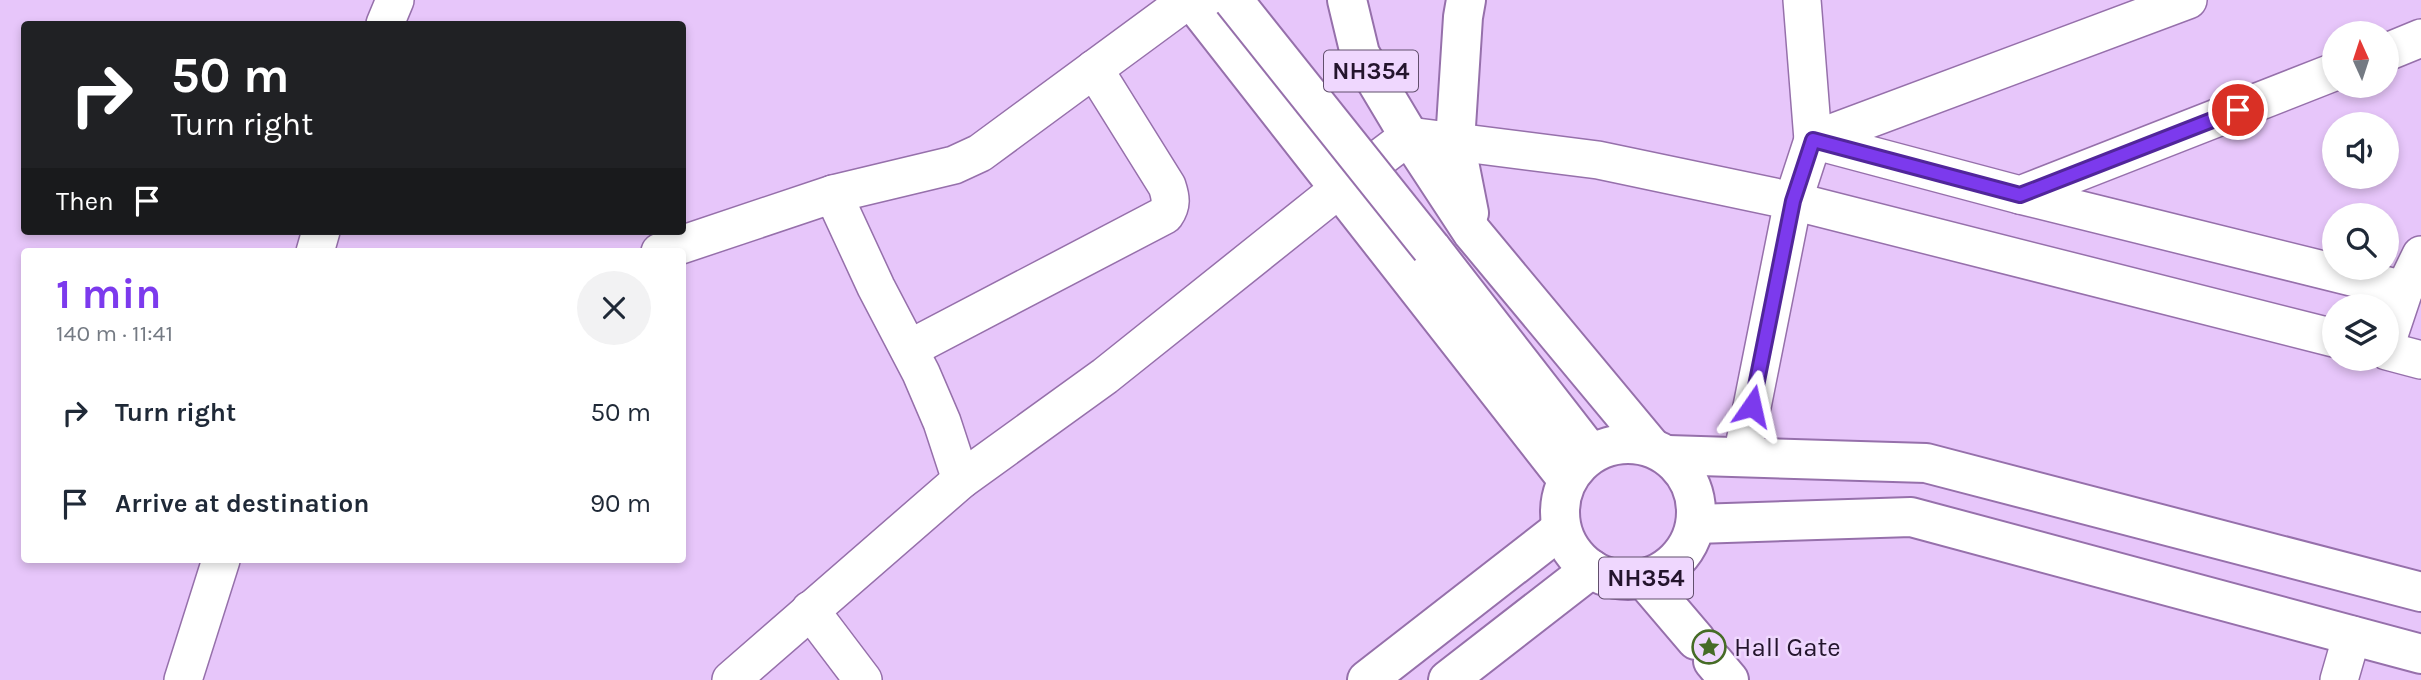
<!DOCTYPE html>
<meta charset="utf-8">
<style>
:root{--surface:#fff;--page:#f2f2f3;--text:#1f2937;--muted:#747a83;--accent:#7c3aed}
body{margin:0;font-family:Karla,sans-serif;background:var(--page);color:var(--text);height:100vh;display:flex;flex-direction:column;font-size:26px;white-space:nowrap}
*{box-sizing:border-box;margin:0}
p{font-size:23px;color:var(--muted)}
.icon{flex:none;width:38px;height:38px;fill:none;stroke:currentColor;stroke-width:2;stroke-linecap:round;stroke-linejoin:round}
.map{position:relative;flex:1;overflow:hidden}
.details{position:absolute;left:21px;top:248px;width:665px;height:315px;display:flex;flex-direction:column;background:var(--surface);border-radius:7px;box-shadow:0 4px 10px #0003}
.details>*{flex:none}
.guide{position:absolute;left:21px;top:21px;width:665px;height:214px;border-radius:7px;box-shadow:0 4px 10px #0003;background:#202124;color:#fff;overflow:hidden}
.needle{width:46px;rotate:357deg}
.controls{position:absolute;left:2322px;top:21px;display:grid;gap:14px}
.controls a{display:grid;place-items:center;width:77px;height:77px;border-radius:50%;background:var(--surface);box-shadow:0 4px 10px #0003;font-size:35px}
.pin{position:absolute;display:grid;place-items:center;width:60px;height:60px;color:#fff;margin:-30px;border:4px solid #fff;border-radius:50%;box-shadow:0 2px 7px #0007}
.me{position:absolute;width:77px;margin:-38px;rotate:11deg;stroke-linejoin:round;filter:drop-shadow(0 0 5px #0008)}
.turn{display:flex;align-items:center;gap:24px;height:147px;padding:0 35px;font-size:32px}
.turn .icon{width:91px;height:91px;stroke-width:2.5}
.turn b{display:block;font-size:49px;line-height:60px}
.then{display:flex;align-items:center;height:66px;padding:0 35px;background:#0003;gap:14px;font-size:26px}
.round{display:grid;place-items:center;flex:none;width:74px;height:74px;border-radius:37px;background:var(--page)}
.overview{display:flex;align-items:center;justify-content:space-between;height:119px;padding:0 35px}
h1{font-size:42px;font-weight:700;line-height:52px;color:var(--accent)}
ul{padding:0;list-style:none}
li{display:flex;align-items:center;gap:21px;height:91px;padding:0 35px}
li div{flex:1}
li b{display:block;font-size:26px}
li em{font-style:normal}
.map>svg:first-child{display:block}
</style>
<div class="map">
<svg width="2421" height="680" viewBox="0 0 2421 680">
<rect width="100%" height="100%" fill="#e7c6fa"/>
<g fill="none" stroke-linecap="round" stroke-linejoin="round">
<defs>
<g id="minor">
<polyline points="1802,0 1813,140 2020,195 2334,72"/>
<polyline points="385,24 395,0"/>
<polyline points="2387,52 2421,38"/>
<polyline points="833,194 876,287 921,373 942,422 961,480"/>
<polyline points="2020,195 2404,290"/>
<polyline points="315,252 321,231"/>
<polyline points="660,252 833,194 954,165 980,153 1188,0"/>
<polyline points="2387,341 2404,290 2421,255"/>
<path d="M 909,349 L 1165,215 C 1172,205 1171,198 1167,186 L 1094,69"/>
<polyline points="2387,351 2421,360"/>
<polyline points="1742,457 1793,201 1813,140 2188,0"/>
<polyline points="810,610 863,680"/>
<polyline points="183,680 221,560"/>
<polyline points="731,680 961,480 1105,376 1339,189 1409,136 1598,160 1793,201 2334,338"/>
<polyline points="2339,680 2352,635"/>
</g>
<g id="tertiary">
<polyline points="1644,579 1696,640"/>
<polyline points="1713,661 1729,680"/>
</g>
<g id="secondary">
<polyline points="1668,455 1926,463 2421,592"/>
<polyline points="1696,524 1911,517 2421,654"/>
</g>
<polyline id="primary" points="1431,248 1591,454"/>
<g id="trunk">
<polyline points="1192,0 1567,479"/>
<polyline points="1347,0 1360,54 1409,136 1472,232 1651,447"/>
<polyline points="1466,0 1463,17 1455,142 1469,213"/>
<circle cx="1628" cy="512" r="68"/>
<polyline points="1367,680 1561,529"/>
<polyline points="1448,680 1591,569"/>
</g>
</defs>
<!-- minor casing -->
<use href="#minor" stroke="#9670ab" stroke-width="40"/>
<!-- tertiary casing -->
<use href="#tertiary" stroke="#9670ab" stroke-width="42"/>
<!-- secondary casing -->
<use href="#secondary" stroke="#9670ab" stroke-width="42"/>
<!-- primary casing -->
<use href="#primary" stroke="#9670ab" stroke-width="42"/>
<!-- trunk casing -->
<use href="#trunk" stroke="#9670ab" stroke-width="42"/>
<!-- minor -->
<use href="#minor" stroke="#fff" stroke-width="37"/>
<!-- tertiary -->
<use href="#tertiary" stroke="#fff" stroke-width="38"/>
<!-- secondary -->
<use href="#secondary" stroke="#fff" stroke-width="38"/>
<!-- primary -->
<use href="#primary" stroke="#fff" stroke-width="38"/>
<!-- trunk -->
<use href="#trunk" stroke="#fff" stroke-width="38"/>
<defs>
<polyline id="primary-bridge" points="1233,0 1431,248"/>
</defs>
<!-- primary-bridge casing -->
<use href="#primary-bridge" stroke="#9670ab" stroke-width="42" stroke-linecap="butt"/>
<!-- primary-bridge -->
<use href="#primary-bridge" stroke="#fff" stroke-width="38"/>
</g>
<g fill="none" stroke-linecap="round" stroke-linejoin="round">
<defs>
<polyline id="route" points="1752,406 1793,201 1813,140 2020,195 2238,110"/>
</defs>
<!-- route casing -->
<use href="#route" stroke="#51269a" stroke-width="18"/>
<!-- route -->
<use href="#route" stroke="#7c3aed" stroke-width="12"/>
</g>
<!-- icons -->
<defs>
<symbol id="sight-ring" viewBox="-11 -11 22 22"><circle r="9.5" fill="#efd7fe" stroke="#466c26" stroke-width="1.5"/><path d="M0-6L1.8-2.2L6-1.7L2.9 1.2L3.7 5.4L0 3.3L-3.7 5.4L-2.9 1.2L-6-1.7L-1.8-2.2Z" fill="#466c26"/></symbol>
</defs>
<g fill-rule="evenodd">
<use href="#sight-ring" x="1690" y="628" width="38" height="38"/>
</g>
<g text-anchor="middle" stroke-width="5" stroke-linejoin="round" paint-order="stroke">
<!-- shield labels -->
<g fill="#efd7fe" stroke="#614f6c" stroke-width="2">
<rect x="1324" y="50.5" width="94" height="41" rx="5"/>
<rect x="1599" y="557.5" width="94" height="41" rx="5"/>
</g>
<g font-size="24" font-weight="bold" fill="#24152d">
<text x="1371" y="79">NH354</text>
<text x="1646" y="586">NH354</text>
</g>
<!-- poi labels -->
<g font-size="26" fill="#24152d" stroke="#efd7fe" text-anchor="start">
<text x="1734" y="656">Hall Gate</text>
</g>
</g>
</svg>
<div class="controls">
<a><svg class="needle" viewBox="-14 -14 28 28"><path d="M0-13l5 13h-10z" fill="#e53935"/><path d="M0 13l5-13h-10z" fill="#747a83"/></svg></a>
<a><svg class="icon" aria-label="sound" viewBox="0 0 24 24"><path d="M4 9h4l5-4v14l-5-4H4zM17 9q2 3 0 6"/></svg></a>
<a><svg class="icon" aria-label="search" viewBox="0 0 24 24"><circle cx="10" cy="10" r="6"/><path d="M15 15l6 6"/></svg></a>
<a><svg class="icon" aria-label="layers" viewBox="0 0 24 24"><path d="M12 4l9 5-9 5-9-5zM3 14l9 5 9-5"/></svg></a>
</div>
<div class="pin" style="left:2238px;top:110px;background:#d93025"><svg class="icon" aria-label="arrive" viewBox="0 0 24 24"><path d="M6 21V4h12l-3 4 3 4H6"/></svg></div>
<svg class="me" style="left:1752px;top:406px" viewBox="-20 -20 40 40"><path d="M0-17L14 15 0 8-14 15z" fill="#7c3aed" stroke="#fff" stroke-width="4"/></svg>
<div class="guide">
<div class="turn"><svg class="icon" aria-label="right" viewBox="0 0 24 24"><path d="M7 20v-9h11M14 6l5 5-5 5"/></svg><div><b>50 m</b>Turn right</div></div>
<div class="then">Then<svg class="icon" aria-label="arrive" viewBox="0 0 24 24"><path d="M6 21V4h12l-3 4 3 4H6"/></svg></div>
</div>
<section class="details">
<div class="overview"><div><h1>1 min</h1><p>140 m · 11:41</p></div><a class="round"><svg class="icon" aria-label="close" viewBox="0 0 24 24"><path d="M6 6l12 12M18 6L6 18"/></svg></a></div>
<ul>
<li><svg class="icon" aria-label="right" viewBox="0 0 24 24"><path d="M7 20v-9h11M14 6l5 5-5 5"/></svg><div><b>Turn right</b></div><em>50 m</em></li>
<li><svg class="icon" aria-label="arrive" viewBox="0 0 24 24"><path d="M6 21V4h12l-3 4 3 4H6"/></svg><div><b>Arrive at destination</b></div><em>90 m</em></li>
</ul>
</section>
</div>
